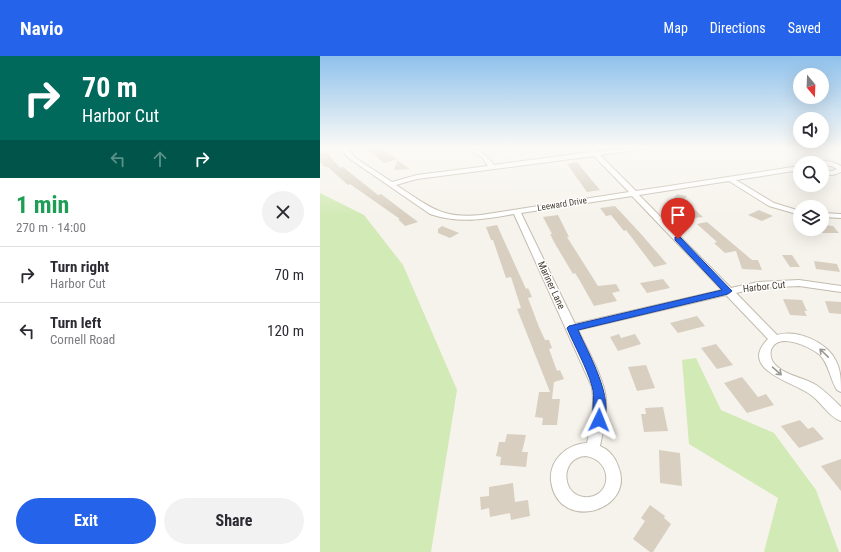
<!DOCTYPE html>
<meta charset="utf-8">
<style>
:root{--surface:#fff;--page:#f2f2f3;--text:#2b2b33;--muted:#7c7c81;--line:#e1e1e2;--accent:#2563eb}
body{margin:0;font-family:"Roboto Condensed",sans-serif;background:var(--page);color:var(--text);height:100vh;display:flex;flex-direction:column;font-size:15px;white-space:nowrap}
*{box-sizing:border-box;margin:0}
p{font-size:13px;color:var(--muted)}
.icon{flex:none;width:22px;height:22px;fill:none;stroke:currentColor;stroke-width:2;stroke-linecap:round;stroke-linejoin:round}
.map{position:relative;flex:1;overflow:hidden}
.panel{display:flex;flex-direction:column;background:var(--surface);width:320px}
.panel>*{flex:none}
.banner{background:#00695c;color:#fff;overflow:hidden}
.needle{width:26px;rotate:161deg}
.tools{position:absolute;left:473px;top:12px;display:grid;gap:8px}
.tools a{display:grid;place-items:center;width:36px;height:36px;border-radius:50%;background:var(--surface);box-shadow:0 4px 16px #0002;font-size:20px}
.pin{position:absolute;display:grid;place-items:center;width:34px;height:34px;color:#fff;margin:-41px -17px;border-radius:50% 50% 50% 0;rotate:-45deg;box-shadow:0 0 4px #0007}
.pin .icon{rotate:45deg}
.me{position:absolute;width:44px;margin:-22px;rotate:2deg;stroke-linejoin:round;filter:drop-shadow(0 0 3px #0008)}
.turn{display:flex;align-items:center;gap:14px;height:84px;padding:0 16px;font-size:18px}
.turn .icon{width:52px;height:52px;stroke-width:2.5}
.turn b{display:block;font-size:28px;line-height:34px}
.lanes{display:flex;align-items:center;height:38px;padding:0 16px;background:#0003;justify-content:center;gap:20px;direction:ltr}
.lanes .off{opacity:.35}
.round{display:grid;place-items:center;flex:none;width:42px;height:42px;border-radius:21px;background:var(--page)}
.head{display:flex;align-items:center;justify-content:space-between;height:68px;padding:0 16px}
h1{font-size:24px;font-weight:700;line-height:30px;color:#1e9e55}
.button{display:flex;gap:8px;margin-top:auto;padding:8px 16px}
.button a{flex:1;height:46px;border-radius:24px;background:var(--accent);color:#fff;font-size:16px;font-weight:700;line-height:46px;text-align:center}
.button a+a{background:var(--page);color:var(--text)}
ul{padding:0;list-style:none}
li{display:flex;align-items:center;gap:12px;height:56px;padding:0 16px;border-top:1px solid var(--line)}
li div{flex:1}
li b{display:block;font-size:15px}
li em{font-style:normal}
header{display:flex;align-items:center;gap:24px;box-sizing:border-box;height:56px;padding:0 20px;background:var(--accent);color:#fff}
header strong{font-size:19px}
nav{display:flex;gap:22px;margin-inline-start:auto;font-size:14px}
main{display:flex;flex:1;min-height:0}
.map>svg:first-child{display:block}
</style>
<header>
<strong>Navio</strong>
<nav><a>Map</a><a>Directions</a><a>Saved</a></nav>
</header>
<main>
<section class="panel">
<div class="banner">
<div class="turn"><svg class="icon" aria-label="right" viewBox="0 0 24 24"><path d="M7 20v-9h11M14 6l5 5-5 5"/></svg><div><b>70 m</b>Harbor Cut</div></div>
<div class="lanes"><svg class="icon off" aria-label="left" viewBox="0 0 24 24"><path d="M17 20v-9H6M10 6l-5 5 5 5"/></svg><svg class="icon off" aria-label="ahead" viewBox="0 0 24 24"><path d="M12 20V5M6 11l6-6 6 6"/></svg><svg class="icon" aria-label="right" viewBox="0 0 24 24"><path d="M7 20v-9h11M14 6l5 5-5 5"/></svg></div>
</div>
<div class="head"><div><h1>1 min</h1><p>270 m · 14:00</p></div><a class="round"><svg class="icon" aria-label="close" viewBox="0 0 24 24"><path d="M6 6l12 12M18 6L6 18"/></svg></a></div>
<ul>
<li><svg class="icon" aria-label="right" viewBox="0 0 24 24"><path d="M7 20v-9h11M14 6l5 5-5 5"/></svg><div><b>Turn right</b><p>Harbor Cut</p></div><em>70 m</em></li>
<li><svg class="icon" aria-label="left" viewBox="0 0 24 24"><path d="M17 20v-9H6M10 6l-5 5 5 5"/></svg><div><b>Turn left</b><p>Cornell Road</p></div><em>120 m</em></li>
</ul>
<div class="button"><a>Exit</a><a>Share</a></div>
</section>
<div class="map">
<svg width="521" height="496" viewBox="0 0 521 496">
<rect width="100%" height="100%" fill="#f6f3ec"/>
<!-- green -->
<g fill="#d2eab5">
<polygon points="0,137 44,159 83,209 137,334 111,496 0,496"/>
<polygon points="376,302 401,354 454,377 496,434 519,496 444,496 458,442 369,388 362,304"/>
</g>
<!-- building -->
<g fill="#d8cfc1">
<polygon points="44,91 61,91 77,103 64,107"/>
<polygon points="8,96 10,100 20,112 23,111 58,139 61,138 98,166 85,170 78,163 80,163 30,128 28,129 8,111 5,111 0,106 0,97"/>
<polygon points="77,104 90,113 74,114"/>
<polygon points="257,106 270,122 280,134 267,136 247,108"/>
<polygon points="357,138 367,140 364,144 383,161 374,162 357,148 352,146"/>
<polygon points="295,150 321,178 347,208 334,211 306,174 304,175 291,159 286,160 280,152"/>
<polygon points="439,154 453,160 442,165 428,159"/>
<polygon points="238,159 249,181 247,181 278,230 296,228 300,235 292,237 297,245 274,250 260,225 255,217 253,218 234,186 230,178 232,178 223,161"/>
<polygon points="387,166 432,204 438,204 442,214 422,213 416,195 405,197 394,187 397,186 377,168"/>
<polygon points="177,169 206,233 208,232 212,241 208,242 219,271 225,284 229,284 232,292 229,293 237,315 240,314 244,323 234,326 232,343 240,343 237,369 222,369 223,362 215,361 219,336 230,336 199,258 197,253 201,252 191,221 186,222 173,184 171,184 166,171"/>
<polygon points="502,169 513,170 519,177 502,177"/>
<polygon points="122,170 139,177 130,182 118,177 118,173"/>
<polygon points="462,199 472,199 480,211 470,211"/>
<polygon points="494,205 517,208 520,216 496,213"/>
<polygon points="343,223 350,232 327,237 320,227"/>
<polygon points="463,243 482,244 487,255 484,255 487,260 470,259"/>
<polygon points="505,245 521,246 521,258 509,257"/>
<polygon points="377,260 385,270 358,277 350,267"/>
<polygon points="299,278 301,282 315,278 321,288 298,295 290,281"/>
<polygon points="396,288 413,309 397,313 381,292"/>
<polygon points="326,309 335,332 317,335 308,311"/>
<polygon points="422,321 438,341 446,338 454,349 427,357 404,327"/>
<polygon points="343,351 348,375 324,376 321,358 326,358 325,352"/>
<polygon points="480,364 488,373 493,371 504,383 479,392 461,370"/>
<polygon points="187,378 206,379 202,396 208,396 206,411 180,409 181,401 176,400 179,386 185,386"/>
<polygon points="339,394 360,397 362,430 340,427"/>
<polygon points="521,403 521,435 501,410"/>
<polygon points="193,427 195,446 208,444 210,460 191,464 190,457 170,461 169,452 161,454 160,441 169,440 169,431"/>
<polygon points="330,449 345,460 344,462 351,468 333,496 330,496 313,483 325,465 321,462"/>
</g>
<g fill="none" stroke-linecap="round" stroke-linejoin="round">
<defs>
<g id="minor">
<path d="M 22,91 L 28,91 L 34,101 L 72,126 L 97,119 L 168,110 L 162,101 L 144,91 C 158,91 166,99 174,109 L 271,96 L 266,91 L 272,91 L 277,96 L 314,91 L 328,91 L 325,93 L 280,99 L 316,135 L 480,110 L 480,114 L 416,124 L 454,147 L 480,155 L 480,159 L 449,150 L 409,125 L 319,139 L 411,232 L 438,226 L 479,224 L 521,230 L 521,236 L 479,230 L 438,232 L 416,237 L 457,279 C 477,273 507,286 516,305 C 521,315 521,325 521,336 L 517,334 C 510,323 509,308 500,299 C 490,291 458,275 451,294 C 450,298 451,303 453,306 C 462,319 483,321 496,329 C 505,335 513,343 521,351 L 521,365 C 510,362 501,346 491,339 C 475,326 417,314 448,283 L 406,239 L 258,274 C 267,293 285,324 286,344 C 287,360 283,375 280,390 C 289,394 295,401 298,410 C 317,455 238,478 231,425 C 229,404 247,388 267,387 C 271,368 275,351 272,331 L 194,158 C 165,163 139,168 110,158 L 30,103 L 25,98 ZM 274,100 L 309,136 L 161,159 C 120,163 109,150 76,129 L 97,123 ZM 312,140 L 402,234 L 255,268 L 201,157 ZM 266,400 C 292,404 293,438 269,441 C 241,444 238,401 266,400 Z"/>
<path d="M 496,105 C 505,104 513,105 521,110 L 521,116 L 513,119 L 502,118 L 502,114 L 512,115 L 517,113 L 511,110 L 502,109 L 502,107 L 493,107 Z"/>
<polygon points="502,157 521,158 521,162 502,161"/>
</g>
</defs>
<!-- minor casing -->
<use href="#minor" stroke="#c2bbae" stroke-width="2"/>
<!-- minor -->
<use href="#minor" fill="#fff" fill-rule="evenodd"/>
</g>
<!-- one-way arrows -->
<defs><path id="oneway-shaft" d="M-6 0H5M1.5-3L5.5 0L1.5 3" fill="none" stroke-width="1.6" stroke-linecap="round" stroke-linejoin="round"/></defs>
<g stroke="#9c9892">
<use href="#oneway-shaft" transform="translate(504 297) rotate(-136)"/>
<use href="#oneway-shaft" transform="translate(457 315) rotate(41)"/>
</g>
<!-- sky -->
<linearGradient id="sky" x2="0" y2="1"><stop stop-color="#8fc1ec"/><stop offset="0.57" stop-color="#fbfaf6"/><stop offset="1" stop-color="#fbfaf6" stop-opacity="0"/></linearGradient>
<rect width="521" height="160" fill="url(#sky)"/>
<!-- route -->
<path fill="#2563eb" stroke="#184099" d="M 355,181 L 360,181 L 412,235 L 408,238 L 258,274 C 268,297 295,343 283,367 L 279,369 L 275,367 C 270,357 276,342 272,330 C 266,310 255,291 247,272 L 249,270 L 402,234 L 355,184 Z"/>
<g text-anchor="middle" stroke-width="3" stroke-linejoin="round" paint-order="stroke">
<!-- far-street labels -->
<g font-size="9" fill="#4b4439" stroke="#fff">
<text transform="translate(242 148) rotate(-9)" y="3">Leeward Drive</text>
</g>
<!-- street labels -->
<g font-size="10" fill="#4b4439" stroke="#fff">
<text transform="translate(232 229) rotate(65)" y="4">Mariner Lane</text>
<text transform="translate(444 230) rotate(-6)" y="4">Harbor Cut</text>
</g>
</g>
</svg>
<div class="tools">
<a><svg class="needle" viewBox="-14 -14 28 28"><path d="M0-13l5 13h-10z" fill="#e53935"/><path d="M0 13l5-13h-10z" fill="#7c7c81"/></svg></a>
<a><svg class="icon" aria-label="sound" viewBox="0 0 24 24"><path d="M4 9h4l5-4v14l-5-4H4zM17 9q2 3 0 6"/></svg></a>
<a><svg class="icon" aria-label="search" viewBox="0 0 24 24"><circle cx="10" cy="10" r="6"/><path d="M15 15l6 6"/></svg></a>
<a><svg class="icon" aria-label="layers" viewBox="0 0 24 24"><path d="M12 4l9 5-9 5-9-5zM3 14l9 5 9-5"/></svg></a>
</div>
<div class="pin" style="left:358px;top:183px;background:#d93025"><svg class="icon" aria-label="arrive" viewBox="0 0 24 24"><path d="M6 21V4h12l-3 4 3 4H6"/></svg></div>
<svg class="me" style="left:279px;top:364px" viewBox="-20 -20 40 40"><path d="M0-17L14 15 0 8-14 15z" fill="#2563eb" stroke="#fff" stroke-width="4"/></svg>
</div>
</main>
